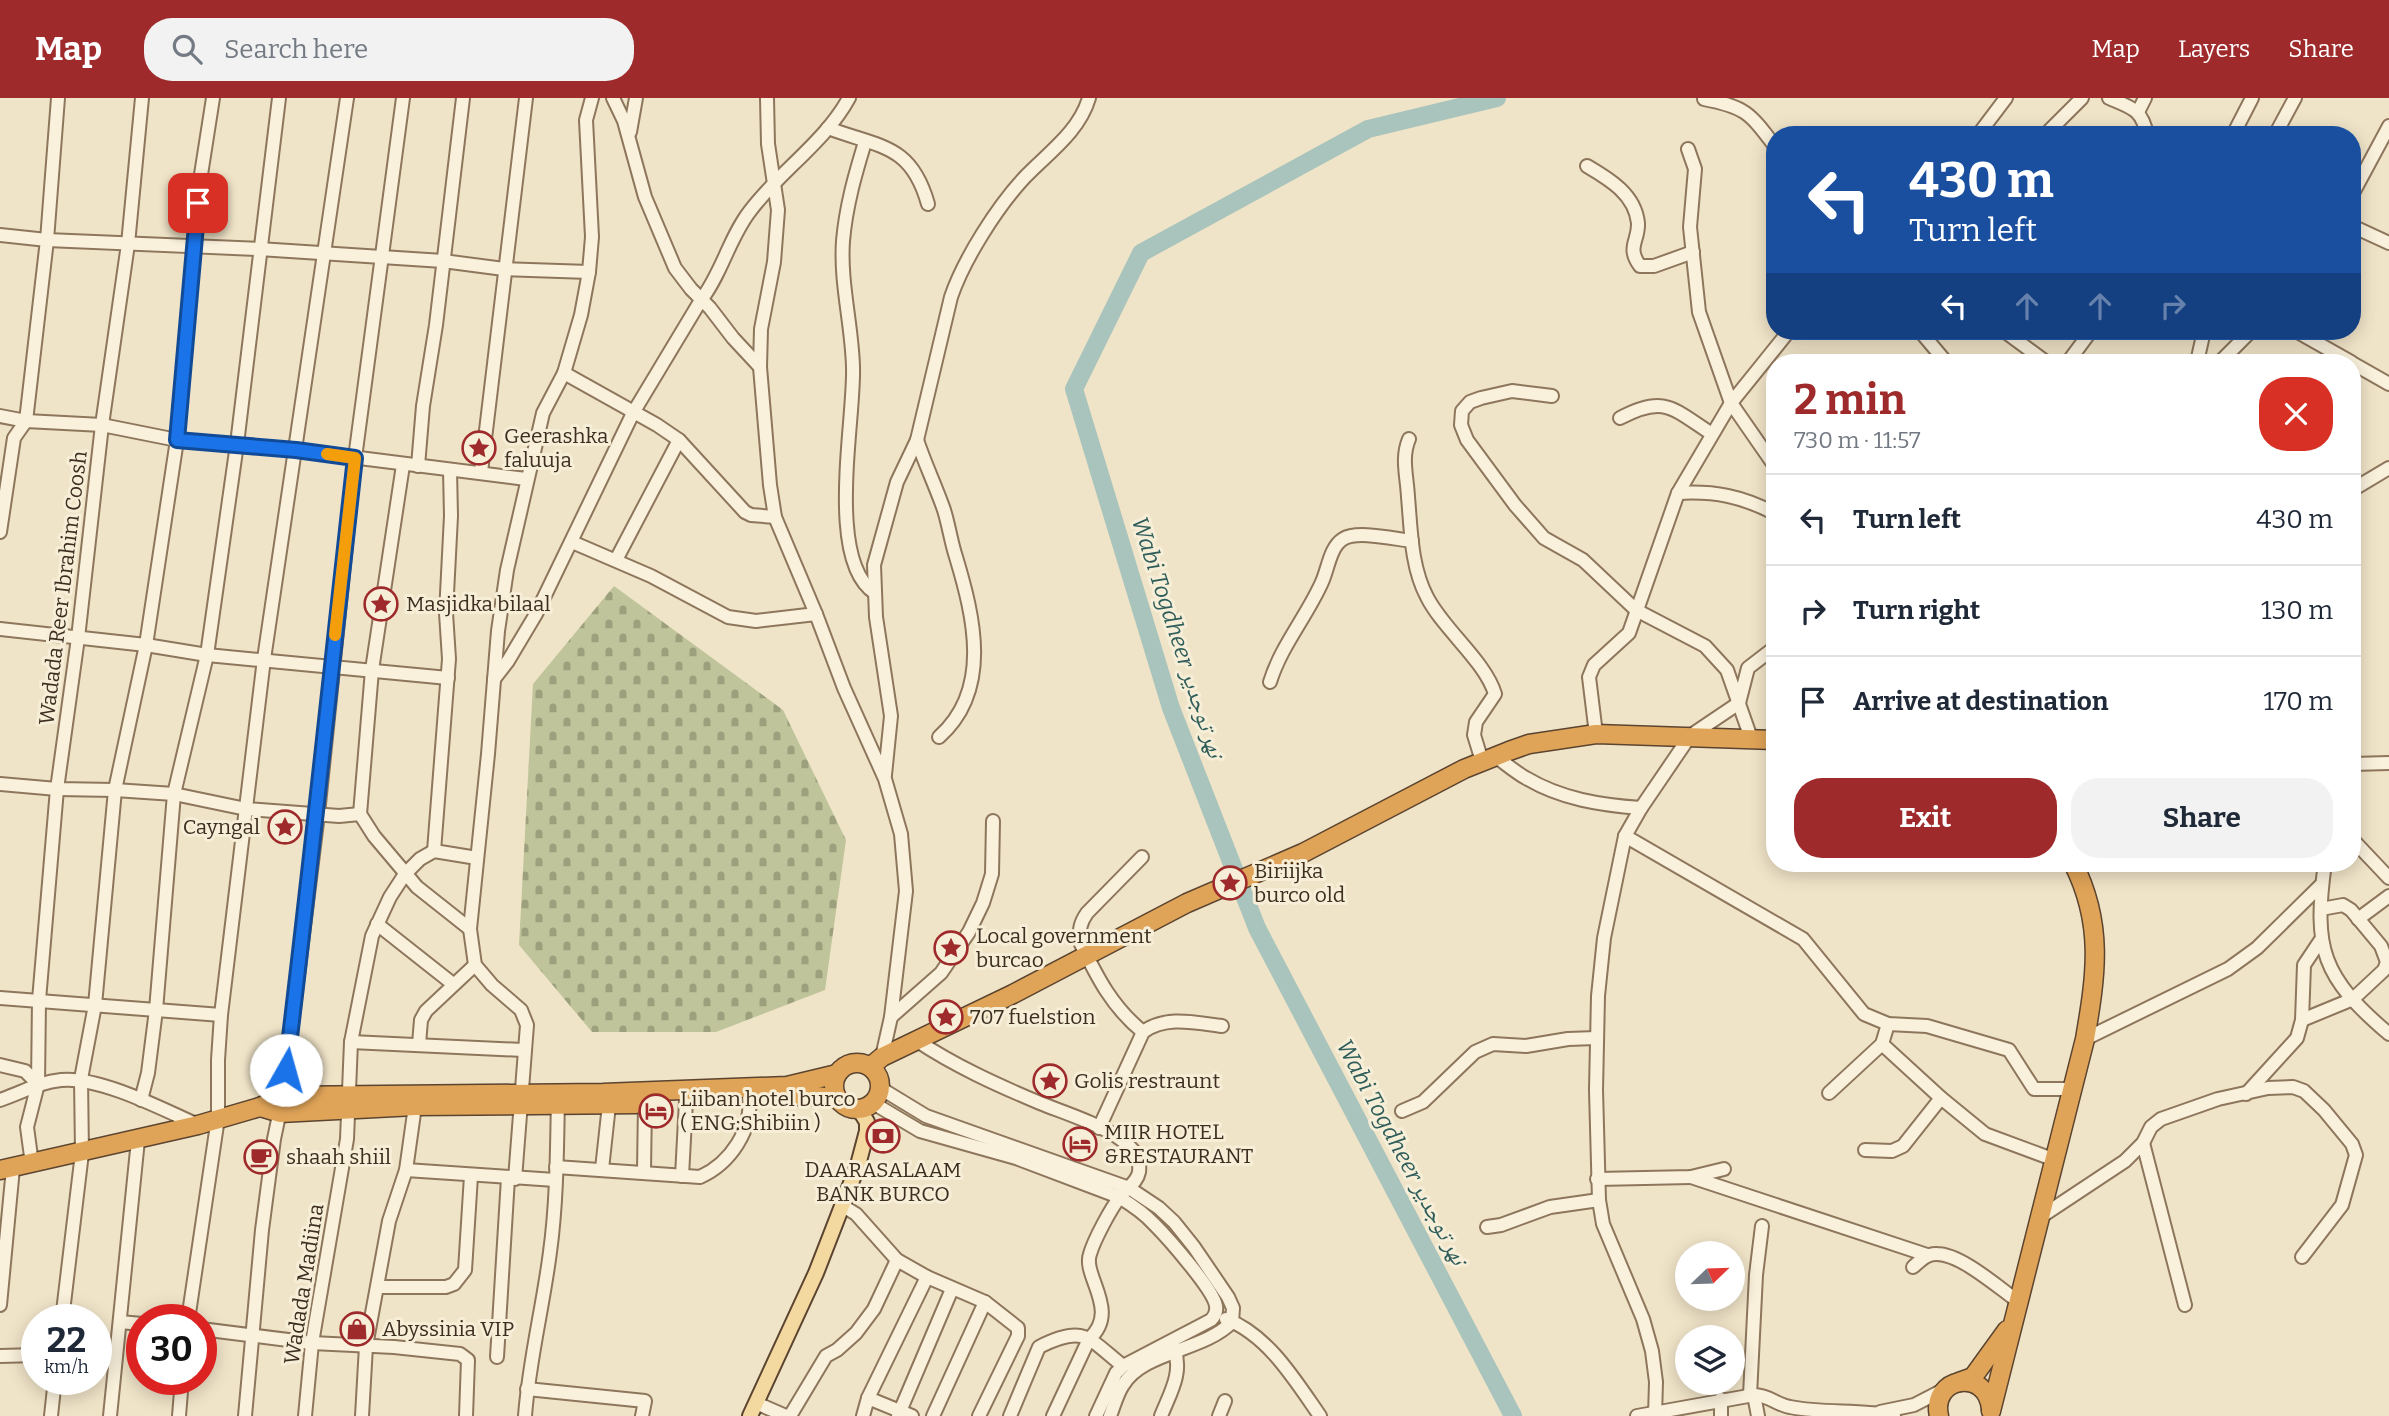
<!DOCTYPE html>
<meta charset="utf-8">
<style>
:root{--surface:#fff;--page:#f2f2f3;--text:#1f2937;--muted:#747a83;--line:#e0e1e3;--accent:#9e2a2b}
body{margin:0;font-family:Bitter,"Noto Naskh Arabic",serif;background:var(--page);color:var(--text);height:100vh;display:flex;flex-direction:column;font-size:26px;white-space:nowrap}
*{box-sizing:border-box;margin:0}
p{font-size:23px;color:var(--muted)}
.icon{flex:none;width:38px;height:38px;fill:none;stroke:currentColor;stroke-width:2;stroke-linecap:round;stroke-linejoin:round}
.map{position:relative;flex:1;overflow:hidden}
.details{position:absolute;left:1766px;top:256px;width:595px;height:518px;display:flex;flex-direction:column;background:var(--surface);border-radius:28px;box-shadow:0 4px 18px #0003}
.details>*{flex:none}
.hud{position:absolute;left:1766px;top:28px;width:595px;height:214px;border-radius:28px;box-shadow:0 4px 18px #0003;background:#1a4fa0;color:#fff;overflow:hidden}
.needle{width:46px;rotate:67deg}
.controls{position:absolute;left:1675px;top:1143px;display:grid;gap:14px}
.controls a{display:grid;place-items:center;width:70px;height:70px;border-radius:50%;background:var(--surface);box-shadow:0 4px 18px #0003;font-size:35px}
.speed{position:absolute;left:21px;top:1206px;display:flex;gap:14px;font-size:35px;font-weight:700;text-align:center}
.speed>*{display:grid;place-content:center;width:91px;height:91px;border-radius:50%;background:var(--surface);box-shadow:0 4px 18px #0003;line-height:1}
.speed small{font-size:18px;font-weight:400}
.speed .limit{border:10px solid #d22;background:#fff;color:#111}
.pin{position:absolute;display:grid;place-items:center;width:60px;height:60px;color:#fff;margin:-30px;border-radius:14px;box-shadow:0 4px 10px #0006}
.me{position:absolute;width:77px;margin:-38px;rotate:7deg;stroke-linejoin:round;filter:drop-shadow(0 0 5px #0008)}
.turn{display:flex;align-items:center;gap:24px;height:147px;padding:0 28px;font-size:32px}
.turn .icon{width:91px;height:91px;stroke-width:2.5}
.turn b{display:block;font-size:49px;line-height:60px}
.lanes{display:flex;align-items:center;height:66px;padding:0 28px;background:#0003;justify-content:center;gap:35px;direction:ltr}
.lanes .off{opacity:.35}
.round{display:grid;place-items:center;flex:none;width:74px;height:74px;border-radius:28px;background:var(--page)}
.head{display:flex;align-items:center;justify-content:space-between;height:119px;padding:0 28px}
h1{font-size:42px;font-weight:700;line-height:52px;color:var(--accent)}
.button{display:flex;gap:14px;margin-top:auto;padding:14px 28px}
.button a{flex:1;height:80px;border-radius:28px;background:var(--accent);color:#fff;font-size:28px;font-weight:700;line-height:80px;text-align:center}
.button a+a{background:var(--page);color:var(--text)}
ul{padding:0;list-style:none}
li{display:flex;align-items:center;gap:21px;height:91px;padding:0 28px;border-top:2px solid var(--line)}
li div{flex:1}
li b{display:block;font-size:26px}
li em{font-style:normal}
header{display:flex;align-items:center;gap:42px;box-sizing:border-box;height:98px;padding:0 35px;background:var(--accent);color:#fff}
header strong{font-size:33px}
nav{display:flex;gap:38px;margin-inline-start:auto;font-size:24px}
.search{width:490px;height:63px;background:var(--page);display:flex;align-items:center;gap:18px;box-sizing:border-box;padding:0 24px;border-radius:28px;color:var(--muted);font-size:26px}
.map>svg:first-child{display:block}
</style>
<header>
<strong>Map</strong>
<div class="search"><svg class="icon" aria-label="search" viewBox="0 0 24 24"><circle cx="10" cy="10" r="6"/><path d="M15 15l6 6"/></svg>Search here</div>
<nav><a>Map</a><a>Layers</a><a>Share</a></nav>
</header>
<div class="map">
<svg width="2389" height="1318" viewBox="0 0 2389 1318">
<defs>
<pattern id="cemetery-stones" width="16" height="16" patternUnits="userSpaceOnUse" patternTransform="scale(1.75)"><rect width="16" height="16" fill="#bfc49a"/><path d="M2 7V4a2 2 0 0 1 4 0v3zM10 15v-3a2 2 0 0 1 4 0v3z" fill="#9ca07d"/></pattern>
</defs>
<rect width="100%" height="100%" fill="#f0e4c8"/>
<!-- cemetery -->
<polygon fill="url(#cemetery-stones)" points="614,488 783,612 846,742 825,892 716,934 592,934 519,847 533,586"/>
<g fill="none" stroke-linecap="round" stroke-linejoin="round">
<!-- river -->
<polyline stroke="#a9c4bc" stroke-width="18" points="1497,0 1368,31 1141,155 1074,291 1171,610 1257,830 1513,1318"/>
<defs>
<g id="minor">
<polyline points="613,0 624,23 645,99 675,170 691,191 710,210 733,240 760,269"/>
<polyline points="767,0 768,46 778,112 774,164 761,231 760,269 770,387 775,419 816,516 844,590 885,681 901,736 906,793 891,919 882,959"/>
<path d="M 2109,0 C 2132,10 2142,11 2147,37"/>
<path d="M 1704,1 C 1745,9 1749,14 1774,47"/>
<polyline points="2138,14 2145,0"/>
<path d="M 828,30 C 881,50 911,46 928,106"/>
<polyline points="630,34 636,0"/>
<polyline points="1978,37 2006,0"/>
<polyline points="2045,37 2082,0"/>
<polyline points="2233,37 2252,0"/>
<polyline points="2275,37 2295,0"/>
<path d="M 865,44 C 855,77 846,108 843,143 C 840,185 852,227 853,269 C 855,321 825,463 875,495"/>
<polyline points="1688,51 1695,71 1690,129 1699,214 1731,305 1774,367"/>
<path d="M 1587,68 C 1609,81 1635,96 1638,125 C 1639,143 1626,149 1640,168 L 1654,168 L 1693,154"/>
<polyline points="2352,97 2389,28"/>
<polyline points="2352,128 2389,145"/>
<polyline points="0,137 47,142 259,151 443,163 504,171 589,174"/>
<polyline points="1920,233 1946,264"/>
<polyline points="2004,233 2046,264"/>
<polyline points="2296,233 2351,264"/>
<polyline points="2068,264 2091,233"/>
<polyline points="2197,264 2204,233"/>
<polyline points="2220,264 2251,233"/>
<polyline points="2352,265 2389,286"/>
<polyline points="564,275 657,327 679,342 745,414 751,417 775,419"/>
<polyline points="1552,298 1512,293 1481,300 1470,304 1462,313 1461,327 1467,342 1515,407 1544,440 1583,462 1636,512 1705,548 1727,572 1751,640"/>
<polyline points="0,318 26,323 102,327 177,342 296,352 526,381"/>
<path d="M 1620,320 C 1665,296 1673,311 1712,336"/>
<path d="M 1409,341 C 1401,360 1407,378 1408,399 C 1411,432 1411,469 1427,499 C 1443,531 1485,563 1495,596 L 1476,624 L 1474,637 L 1482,663"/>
<path d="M 917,342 C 925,366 936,389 944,412 C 949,428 951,444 956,459 C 974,519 992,592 939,639"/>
<polyline points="403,367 372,572 360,716 374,738 417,789 470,831"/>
<polyline points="418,368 423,308 436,227 463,0"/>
<polyline points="481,374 526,0"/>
<polyline points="2352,392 2389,370"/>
<path d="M 1678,395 C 1715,393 1741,398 1774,415"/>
<polyline points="0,434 14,340 26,323 47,142 58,0"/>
<polyline points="572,444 651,478 728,519 756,523 816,516"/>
<polyline points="616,462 679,342"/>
<polyline points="0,531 146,547 207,557 448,580"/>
<path d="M 494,581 L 508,563 L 536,516 L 633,315 L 701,202 C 722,175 729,140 750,113 C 780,73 825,44 849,0"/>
<path d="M 1270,584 C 1281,548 1307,518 1322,484 C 1328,471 1330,449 1343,441 C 1357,432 1394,441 1412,443"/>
<polyline points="1596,636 1589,579 1594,567 1629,535 1678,395 1731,305 1789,233"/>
<path d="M 1495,658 C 1505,665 1515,674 1526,680 C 1561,701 1600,707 1641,710"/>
<polyline points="2352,666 2389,665"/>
<path d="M 885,677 L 891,618 L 876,519 L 874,467 L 897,384 L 917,342 L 951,199 C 964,161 997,109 1025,79 C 1048,55 1079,34 1089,0"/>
<polyline points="0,686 57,691 115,692 174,696 246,711 339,718 360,716"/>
<polyline points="1625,738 1803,841 1864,916 1888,926 1927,928 2009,952 2034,991 2073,991"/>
<polyline points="2352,741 2389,780"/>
<polyline points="434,753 449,561 446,515 451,418 450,372"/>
<path d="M 1142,759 L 1087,815 C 1080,825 1079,832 1080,844 C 1097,879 1112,909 1143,934"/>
<path d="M 2325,765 C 2313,851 2322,879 2389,936"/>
<polyline points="2358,821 2389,798"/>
<polyline points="377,826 453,886"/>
<polyline points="0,900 221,917"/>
<polyline points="891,919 941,875 969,834 983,805 992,776 993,723"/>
<polyline points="2302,922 2353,901 2384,872 2387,864 2381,848 2351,812 2343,807 2321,811"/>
<polyline points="1888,926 1882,946 1941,1000 1985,1036 2055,1062"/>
<polyline points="2085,941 2228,871 2257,850 2322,786"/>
<path d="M 916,942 C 955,968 997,987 1040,1005 C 1067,1016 1111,1029 1131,1050 C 1138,1056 1140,1065 1139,1074 C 1137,1085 1126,1090 1120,1099 C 1111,1110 1094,1142 1090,1156 C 1082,1178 1121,1213 1089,1241 L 1053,1318"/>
<polyline points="351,944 523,952"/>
<polyline points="419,946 421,922 426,913 475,867"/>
<polyline points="0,967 25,973 38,986"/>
<path d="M 880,990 L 926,1018 L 1129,1090 L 1159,1110 L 1174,1124 L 1194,1149 L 1228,1199 L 1233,1210 L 1232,1224 C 1204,1253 1144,1253 1123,1287 C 1117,1296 1114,1308 1110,1318"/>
<polyline points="1829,995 1882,946"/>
<polyline points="2246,996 2297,940 2302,922 2304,867 2320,843"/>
<path d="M 0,1002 C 21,995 39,984 61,982 C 99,978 162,1011 198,1027"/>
<polyline points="141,1002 148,975 156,912 174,696 207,557 237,346 279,0"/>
<path d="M 873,1005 L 920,1033 L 1016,1060 L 1119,1099 C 1132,1107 1144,1115 1154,1126 C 1167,1139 1214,1192 1216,1208 C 1217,1214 1215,1218 1211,1222 L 1123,1268 L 1116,1275 L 1096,1318"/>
<polyline points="1402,1013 1423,1004 1475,954 1493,946 1526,948 1568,941 1596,940"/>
<path d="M 1099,1030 L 1143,934 C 1166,917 1196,925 1222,928"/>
<polyline points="2143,1045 2185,1207"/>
<polyline points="1865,1052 1892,1053 1903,1048 1941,1000"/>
<polyline points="32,1066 27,1029 38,986 39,902 57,691 78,540 102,327 128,146 142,0"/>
<path d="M 556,1069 L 700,1079 C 731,1065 753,1031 749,998"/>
<polyline points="602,1071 609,1007"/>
<polyline points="406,1072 555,1082"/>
<polyline points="644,1073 645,1005"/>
<polyline points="682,1078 686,1003"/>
<polyline points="1691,1079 1927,1157"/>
<polyline points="515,1081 527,927 521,912 492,887 475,867 470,831 488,656 498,533 507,472 543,315 564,275 581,217 589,174 592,139 586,22 592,0"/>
<polyline points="1597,1081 1691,1079 1724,1071"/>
<polyline points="843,1108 856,1116 897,1162 927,1179 985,1204 1018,1230 1018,1238 979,1318"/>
<polyline points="2039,1120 2125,1063 2143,1045 2151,1029 2161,1021 2218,1001 2268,990 2293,989 2304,993 2324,1012 2352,1046 2356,1057 2342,1107 2302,1159"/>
<polyline points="1487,1129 1501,1127 1550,1109 1599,1102"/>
<path d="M 1913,1169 C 1920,1163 1927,1155 1937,1156 C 1961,1156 1999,1190 2019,1204"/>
<polyline points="378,1189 446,1189 454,1186 465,1172 471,1078"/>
<polyline points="0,1207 13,1070"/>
<path d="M 1226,1221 C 1268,1237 1295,1282 1320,1318"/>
<polyline points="62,1222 82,1055 81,981 95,907 115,692 146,547 177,342 200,83 213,0"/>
<polyline points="188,1222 218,1020 218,962 221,917 264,561 347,0"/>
<polyline points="120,1224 142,1226"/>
<polyline points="201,1231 312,1245 394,1249 460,1256 468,1262 466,1318"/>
<polyline points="0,1258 37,1257"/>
<polyline points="497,1259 508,1080"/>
<polyline points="96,1261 115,1262"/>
<polyline points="527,1291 645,1303 642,1318"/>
<polyline points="1750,1297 1756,1177 1762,1128"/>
<polyline points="1754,1297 1758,1318"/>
<polyline points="868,1300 912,1318"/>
<polyline points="756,1305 786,1318"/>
<polyline points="1880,1314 1914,1307 1945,1291"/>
<polyline points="51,1318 55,1281"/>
<polyline points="110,1318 138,1042"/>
<polyline points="179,1318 182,1281"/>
<polyline points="245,1318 262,1132 274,1041 283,998 318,716 355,360 403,0"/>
<polyline points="305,1318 312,1245 347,1041 351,944 372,838 390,799 405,776 420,761 434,753 477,760"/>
<polyline points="362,1318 366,1248 389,1123 406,1072 415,1008"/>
<path d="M 525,1318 C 529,1263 543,1209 550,1154 C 557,1103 557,1050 558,998"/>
<polyline points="790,1318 826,1258 837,1252 856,1235 874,1211 897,1162"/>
<polyline points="863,1318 868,1300 927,1179"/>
<polyline points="898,1318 952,1191"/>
<polyline points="933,1318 985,1204"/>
<path d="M 1010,1318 L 1039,1249 C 1084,1226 1088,1240 1123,1268"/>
<path d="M 1161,1318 C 1171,1293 1183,1275 1174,1249"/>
<polyline points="1219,1318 1225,1303"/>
<path d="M 1637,1318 L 1754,1297 C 1769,1297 1777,1307 1790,1309 C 1824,1316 1860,1311 1894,1318"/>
<polyline points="1655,1318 1656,1284 1652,1253 1643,1221 1603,1126 1599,1102 1596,992 1598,898 1604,840 1625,738 1641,710 1690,638 1739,605 1748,570 1774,550"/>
<polyline points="1721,1318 1721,1301"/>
</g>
<polyline id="major" points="750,1318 816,1175 858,1067 867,1033 867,1024 859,1011"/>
<g id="highway">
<circle cx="857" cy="988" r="23"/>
<polyline points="870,969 882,959 1013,896 1187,805 1303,755 1464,671 1509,653 1529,646 1596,636 1774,642"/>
<polyline points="776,998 816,998 838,1001"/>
<polyline points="260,1009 280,1015 415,1008 636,1006"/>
<polyline points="0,1072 198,1027 260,1009 283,998 603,995 787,988 837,976"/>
<polyline points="1959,1284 1973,1279 2007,1232"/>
<path d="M 1991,1313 L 2085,941 C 2096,877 2104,826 2073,765"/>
<path d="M 1939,1318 C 1930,1279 1987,1269 1991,1311"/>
</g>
</defs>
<!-- minor casing -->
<use href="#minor" stroke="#8d765c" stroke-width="16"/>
<!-- major casing -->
<use href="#major" stroke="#5b4430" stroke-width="18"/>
<!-- highway casing -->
<use href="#highway" stroke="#5b4430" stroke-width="21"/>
<!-- minor -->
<use href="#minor" stroke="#faf1dc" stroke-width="12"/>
<!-- major -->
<use href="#major" stroke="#f3d9a0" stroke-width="14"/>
<!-- highway -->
<use href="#highway" stroke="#e0a458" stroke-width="18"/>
</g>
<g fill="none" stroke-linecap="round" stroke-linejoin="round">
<defs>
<path id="route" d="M 198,105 L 177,342 L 296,352 L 355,360 C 332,564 311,769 286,972"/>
</defs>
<!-- route casing -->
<use href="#route" stroke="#114b97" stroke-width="18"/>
<!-- route -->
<use href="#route" stroke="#1a73e8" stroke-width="12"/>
<!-- slow -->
<polyline stroke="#f59e0b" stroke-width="12" points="327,356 355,360 335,537"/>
</g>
<!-- icons -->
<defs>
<symbol id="sight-ring" viewBox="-11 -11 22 22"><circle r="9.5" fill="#f7eed8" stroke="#9e2a2b" stroke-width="1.5"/><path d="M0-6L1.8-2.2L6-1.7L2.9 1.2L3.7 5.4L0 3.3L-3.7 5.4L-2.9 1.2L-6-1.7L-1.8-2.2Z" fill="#9e2a2b"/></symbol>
<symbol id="hotel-ring" viewBox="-11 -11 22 22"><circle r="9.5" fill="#f7eed8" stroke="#9e2a2b" stroke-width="1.5"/><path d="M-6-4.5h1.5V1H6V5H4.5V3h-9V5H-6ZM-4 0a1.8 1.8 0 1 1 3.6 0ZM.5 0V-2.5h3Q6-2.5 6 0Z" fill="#9e2a2b"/></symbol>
<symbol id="bank-ring" viewBox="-11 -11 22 22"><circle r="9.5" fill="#f7eed8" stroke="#9e2a2b" stroke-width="1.5"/><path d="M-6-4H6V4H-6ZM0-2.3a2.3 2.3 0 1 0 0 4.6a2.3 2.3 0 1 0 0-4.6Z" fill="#9e2a2b"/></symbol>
<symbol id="cafe-ring" viewBox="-11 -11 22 22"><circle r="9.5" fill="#f7eed8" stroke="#9e2a2b" stroke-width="1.5"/><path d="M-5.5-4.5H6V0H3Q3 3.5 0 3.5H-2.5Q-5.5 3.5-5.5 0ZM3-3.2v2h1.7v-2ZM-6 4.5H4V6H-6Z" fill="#9e2a2b"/></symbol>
<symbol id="shop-ring" viewBox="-11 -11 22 22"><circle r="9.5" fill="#f7eed8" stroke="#9e2a2b" stroke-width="1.5"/><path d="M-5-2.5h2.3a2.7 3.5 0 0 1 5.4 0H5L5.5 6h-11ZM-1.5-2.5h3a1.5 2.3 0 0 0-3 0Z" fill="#9e2a2b"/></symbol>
</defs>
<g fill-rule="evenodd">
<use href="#sight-ring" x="460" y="331" width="38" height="38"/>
<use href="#sight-ring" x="362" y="487" width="38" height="38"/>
<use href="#sight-ring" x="266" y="710" width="38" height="38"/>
<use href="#sight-ring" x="1211" y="766" width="38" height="38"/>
<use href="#sight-ring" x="932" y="831" width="38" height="38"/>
<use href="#sight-ring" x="927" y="900" width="38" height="38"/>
<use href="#sight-ring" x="1031" y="964" width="38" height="38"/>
<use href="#hotel-ring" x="637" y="994" width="38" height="38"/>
<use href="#bank-ring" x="864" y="1019" width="38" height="38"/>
<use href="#hotel-ring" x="1061" y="1027" width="38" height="38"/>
<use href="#cafe-ring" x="242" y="1040" width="38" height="38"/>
<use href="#shop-ring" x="338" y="1212" width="38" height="38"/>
</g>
<g text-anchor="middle" stroke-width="6" stroke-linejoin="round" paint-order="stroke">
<!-- poi labels -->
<g font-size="21" fill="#3d2e20" stroke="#f7eed8" text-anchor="start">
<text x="504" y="345">Geerashka<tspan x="504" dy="24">faluuja</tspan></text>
<text x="406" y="513">Masjidka bilaal</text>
<text x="260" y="736" text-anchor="end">Cayngal</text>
<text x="1254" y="780">Biriijka<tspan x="1254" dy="24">burco old</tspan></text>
<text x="976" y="845">Local government<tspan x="976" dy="24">burcao</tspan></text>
<text x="970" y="926">707 fuelstion</text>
<text x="1074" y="990">Golis restraunt</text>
<text x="680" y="1008">Liiban hotel burco<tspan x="680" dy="24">( ENG:Shibiin )</tspan></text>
<text x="1104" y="1041">MIIR HOTEL<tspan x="1104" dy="24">&amp;RESTAURANT</tspan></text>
<text x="286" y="1066">shaah shiil</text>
<text x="883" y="1079" text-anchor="middle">DAARASALAAM<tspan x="883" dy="24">BANK BURCO</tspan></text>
<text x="382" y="1238">Abyssinia VIP</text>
</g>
<!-- street labels -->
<g font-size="21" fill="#3d2e20" stroke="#f7eed8">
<text transform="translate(63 490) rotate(-83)" y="7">Wadada Reer Ibrahim Coosh</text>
<text transform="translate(304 1186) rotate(-81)" y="7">Wadada Madiina</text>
</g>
<!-- water labels -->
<g font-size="23" font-style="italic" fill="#2f5d5a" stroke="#f7eed8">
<text transform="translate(1178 539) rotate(72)" y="8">Wabi Togdheer نهر توجدير</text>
<text transform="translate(1402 1054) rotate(62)" y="8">Wabi Togdheer نهر توجدير</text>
</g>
</g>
</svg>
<div class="controls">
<a><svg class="needle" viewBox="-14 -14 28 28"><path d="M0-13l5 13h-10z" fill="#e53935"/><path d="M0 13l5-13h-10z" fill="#747a83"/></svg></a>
<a><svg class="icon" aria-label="layers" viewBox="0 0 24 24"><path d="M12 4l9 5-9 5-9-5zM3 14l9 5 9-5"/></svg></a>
</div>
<div class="speed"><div>22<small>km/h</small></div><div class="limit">30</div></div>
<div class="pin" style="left:198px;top:105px;background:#d93025"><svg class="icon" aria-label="arrive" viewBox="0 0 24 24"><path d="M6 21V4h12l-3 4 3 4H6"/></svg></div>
<svg class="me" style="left:286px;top:972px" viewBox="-20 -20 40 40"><circle r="19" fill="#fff"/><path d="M0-13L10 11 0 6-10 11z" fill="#1a73e8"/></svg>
<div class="hud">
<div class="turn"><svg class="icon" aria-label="left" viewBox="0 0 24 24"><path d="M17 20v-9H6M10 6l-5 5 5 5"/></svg><div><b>430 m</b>Turn left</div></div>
<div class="lanes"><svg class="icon" aria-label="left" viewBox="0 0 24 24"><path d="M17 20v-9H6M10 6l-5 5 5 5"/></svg><svg class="icon off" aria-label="ahead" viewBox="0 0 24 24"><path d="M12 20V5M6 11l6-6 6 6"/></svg><svg class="icon off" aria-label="ahead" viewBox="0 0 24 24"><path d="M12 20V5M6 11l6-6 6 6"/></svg><svg class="icon off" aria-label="right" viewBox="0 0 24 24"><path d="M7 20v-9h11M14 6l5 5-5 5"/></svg></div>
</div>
<section class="details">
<div class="head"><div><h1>2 min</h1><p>730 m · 11:57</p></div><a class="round" style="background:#d93025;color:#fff"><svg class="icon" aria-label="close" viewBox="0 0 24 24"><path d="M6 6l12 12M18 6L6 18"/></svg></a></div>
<ul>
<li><svg class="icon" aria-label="left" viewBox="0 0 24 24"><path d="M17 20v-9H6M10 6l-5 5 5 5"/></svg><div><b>Turn left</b></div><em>430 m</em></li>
<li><svg class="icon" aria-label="right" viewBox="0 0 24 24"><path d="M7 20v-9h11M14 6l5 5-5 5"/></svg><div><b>Turn right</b></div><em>130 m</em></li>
<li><svg class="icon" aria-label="arrive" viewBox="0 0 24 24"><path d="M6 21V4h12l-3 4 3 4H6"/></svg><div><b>Arrive at destination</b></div><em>170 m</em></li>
</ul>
<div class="button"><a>Exit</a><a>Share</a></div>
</section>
</div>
